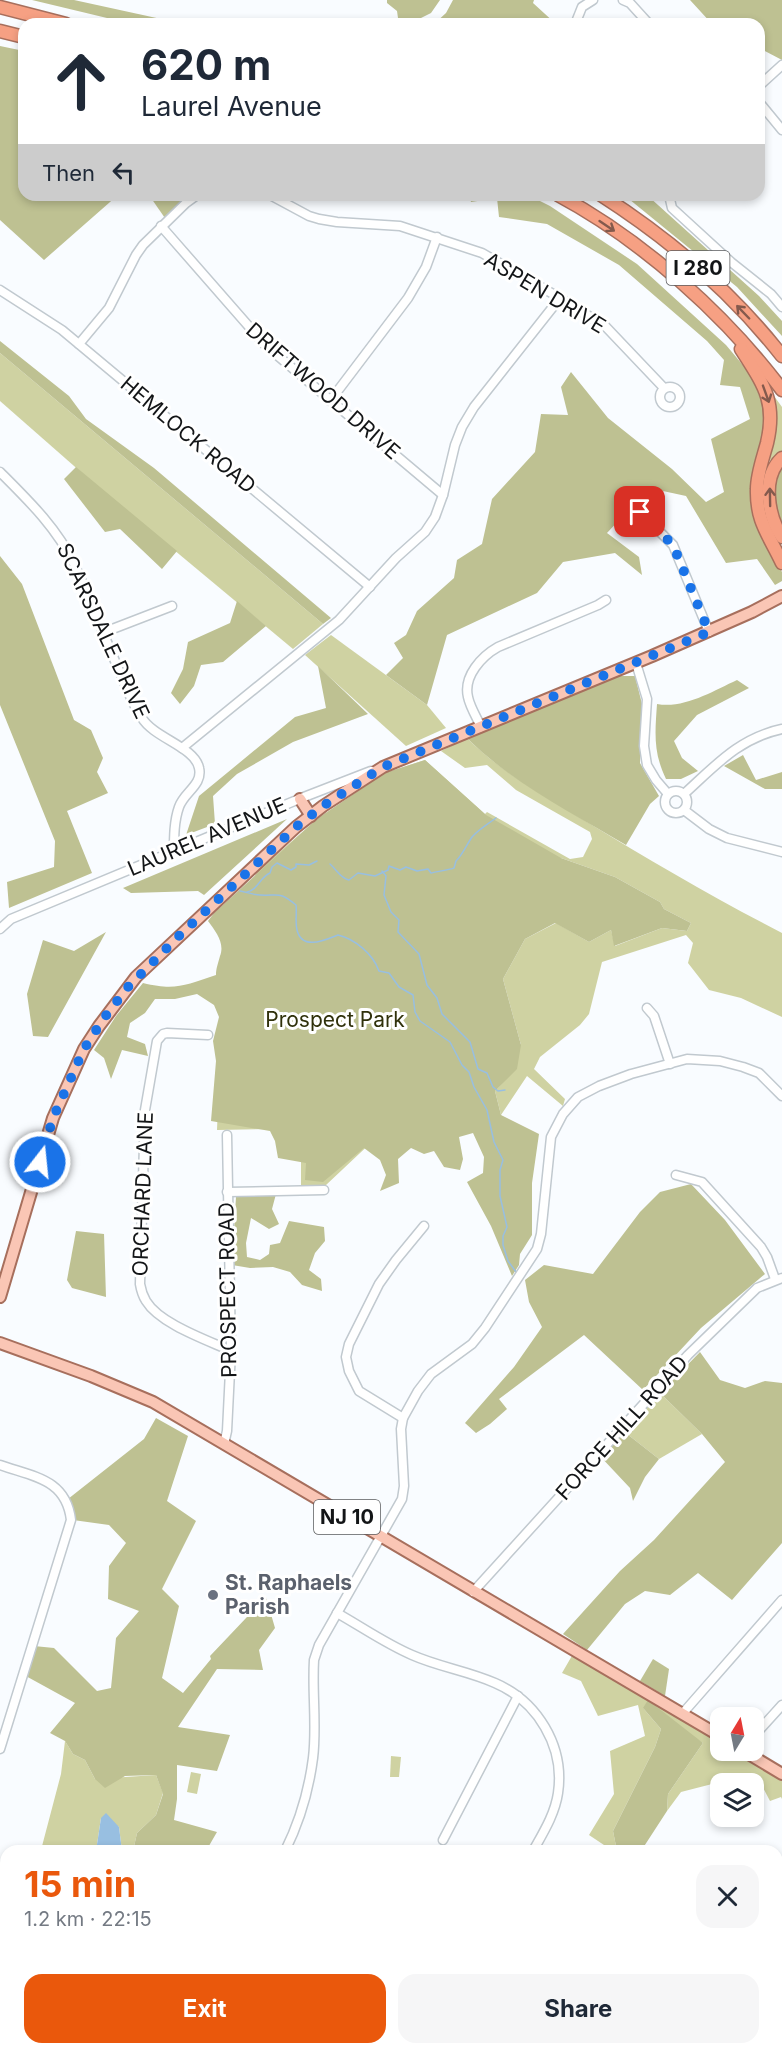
<!DOCTYPE html>
<meta charset="utf-8">
<style>
:root{--surface:#fff;--page:#f6f6f7;--text:#1f2937;--muted:#747a83;--accent:#ea580c}
body{margin:0;font-family:Inter,sans-serif;background:var(--page);color:var(--text);height:100vh;display:flex;flex-direction:column;font-size:22px;white-space:nowrap}
*{box-sizing:border-box;margin:0}
p{font-size:20px;color:var(--muted)}
.icon{flex:none;width:33px;height:33px;fill:none;stroke:currentColor;stroke-width:2;stroke-linecap:round;stroke-linejoin:round}
.map{position:relative;flex:1;overflow:hidden}
.side{position:absolute;left:0px;top:1845px;width:783px;height:210px;display:flex;flex-direction:column;background:var(--surface);border-radius:18px 18px 0 0;box-shadow:0 3px 9px #0003}
.side>*{flex:none}
.guide{position:absolute;left:18px;top:18px;width:747px;height:183px;border-radius:18px;box-shadow:0 3px 9px #0003;background:#fff;color:var(--text);overflow:hidden}
.needle{width:39px;rotate:10deg}
.tools{position:absolute;left:710px;top:1707px;display:grid;gap:12px}
.tools a{display:grid;place-items:center;width:54px;height:54px;border-radius:12px;background:var(--surface);box-shadow:0 3px 9px #0003;font-size:30px}
.pin{position:absolute;display:grid;place-items:center;width:51px;height:51px;color:#fff;margin:-26px;border-radius:12px;box-shadow:0 3px 9px #0006}
.me{position:absolute;width:66px;margin:-33px;rotate:16deg;stroke-linejoin:round;filter:drop-shadow(0 0 4px #0008)}
.turn{display:flex;align-items:center;gap:21px;height:126px;padding:0 24px;font-size:27px}
.turn .icon{width:78px;height:78px;stroke-width:2.5}
.turn b{display:block;font-size:42px;line-height:51px}
.then{display:flex;align-items:center;height:57px;padding:0 24px;background:#0003;gap:12px;font-size:22px}
.round{display:grid;place-items:center;flex:none;width:63px;height:63px;border-radius:18px;background:var(--page)}
.head{display:flex;align-items:center;justify-content:space-between;height:102px;padding:0 24px}
h1{font-size:36px;font-weight:700;line-height:45px;color:var(--accent)}
.button{display:flex;gap:12px;margin-top:auto;padding:12px 24px}
.button a{flex:1;height:69px;border-radius:18px;background:var(--accent);color:#fff;font-size:24px;font-weight:700;line-height:69px;text-align:center}
.button a+a{background:var(--page);color:var(--text)}
.map>svg:first-child{display:block}
</style>
<div class="map">
<svg width="782" height="2055" viewBox="0 0 782 2055">
<rect width="100%" height="100%" fill="#f9fcff"/>
<!-- green -->
<g fill="#cfd2a2" fill-rule="evenodd">
<polygon points="0,353 323,624 293,649 90,480 0,401"/>
<polygon points="774,396 782,407 782,451 768,462 777,421"/>
<polygon points="331,635 427,705 446,728 406,746 305,655"/>
<path d="M 467,738 C 502,773 545,796 587,822 C 651,861 716,899 782,933 L 782,1017 L 741,998 L 709,990 L 688,963 L 693,943 L 686,935 L 602,962 L 589,1014 L 580,1025 L 540,1057 L 534,1069 L 565,1099 L 563,1106 L 527,1076 L 501,1115 L 495,1091 L 509,1076 L 410,1106 L 326,1185 L 301,1186 L 301,1155 L 278,1154 L 276,1129 L 217,1130 L 225,926 L 258,871 L 317,819 L 385,773 L 425,760 L 485,814 L 487,812 L 570,859 L 583,857 L 592,839 L 590,832 L 516,790 L 487,765 L 465,768 L 441,751 ZM 561,858 L 615,877 L 660,902 L 664,909 L 691,923 L 687,931 L 662,928 L 615,946 L 611,930 L 589,942 L 556,923 L 525,939 L 503,979 L 521,1045 L 419,941 Z"/>
<polygon points="660,1393 702,1434 659,1459 622,1430"/>
<polygon points="573,1654 720,1742 720,1750 735,1751 782,1779 782,1799 781,1797 770,1801 759,1780 754,1776 730,1776 716,1783 681,1792 667,1811 668,1794 703,1743 643,1708 661,1729 655,1747 613,1831 617,1851 601,1851 604,1845 589,1835 614,1794 610,1751 645,1736 638,1705 598,1716 581,1681 562,1673"/>
<polygon points="65,1741 73,1754 85,1760 95,1779 156,1775 163,1793 156,1815 137,1833 133,1851 122,1851 119,1827 101,1818 96,1851 41,1850 61,1774"/>
<polygon points="391,1756 401,1757 399,1777 390,1777"/>
<polygon points="191,1772 201,1774 197,1794 187,1792"/>
<polygon points="543,2049 597,2049 594,2055 554,2055"/>
</g>
<!-- forest -->
<g fill="#bec192">
<polygon points="32,0 74,0 184,24 132,24"/>
<polygon points="387,0 440,0 431,13 413,22 398,18 397,11 387,3"/>
<polygon points="453,0 534,0 533,3 556,24 434,24 446,13"/>
<polygon points="690,0 782,0 782,60 759,48 759,24 712,24"/>
<polygon points="0,46 24,51 24,195 118,195 44,260 0,220"/>
<polygon points="149,195 201,195 169,224"/>
<polygon points="469,195 528,195 550,206 637,264 726,345 752,376 768,419 753,482 755,521 782,572 782,581 775,585 757,559 726,563 686,496 649,488 607,533 639,557 642,575 615,553 563,562 537,593 447,635 427,705 386,675 403,658 394,643 406,635 417,611 454,578 457,560 482,544 492,499 535,452 541,414 568,415 561,387 571,372 608,418 672,469 706,502 724,492 711,439 750,419 740,387 720,385 724,360 707,341 619,265 547,224 499,217 497,198 471,202"/>
<polygon points="624,195 648,196 759,296 782,321 782,336 737,287"/>
<polygon points="0,341 69,396 86,419 154,468 331,618 323,624 0,353"/>
<polygon points="76,467 177,551 162,569 120,529 105,532 64,479"/>
<path d="M 782,467 L 782,528 C 776,520 773,485 776,475 C 778,472 780,470 782,467 Z"/>
<polygon points="0,556 22,584 74,720 91,730 103,758 97,772 108,793 67,811 92,873 9,908 7,882 54,867 55,841 0,705"/>
<polygon points="237,601 266,626 223,662 201,665 194,686 180,704 171,693 183,669 188,642 230,623"/>
<polygon points="318,666 368,714 293,742 237,774 213,796 215,824 186,835 199,796 295,717 326,708"/>
<path d="M 613,676 L 635,676 L 642,704 L 640,763 L 659,796 L 650,804 L 626,845 C 572,813 512,783 467,738 Z"/>
<path d="M 737,680 L 749,688 L 697,715 L 674,741 L 682,758 L 698,771 L 681,779 L 666,779 C 653,752 655,733 657,704 C 684,709 713,691 737,680 Z"/>
<polygon points="743,755 756,780 782,772 782,789 765,789 724,766"/>
<path d="M 425,760 L 486,815 L 561,858 L 615,877 L 660,902 L 664,909 L 691,923 L 687,931 L 662,928 L 614,946 L 611,930 L 589,942 L 555,923 L 525,939 L 503,979 L 521,1045 L 517,1069 L 495,1091 L 501,1115 L 539,1134 L 532,1183 L 532,1235 L 520,1254 L 519,1265 L 512,1276 L 491,1226 L 467,1182 L 483,1173 L 484,1157 L 473,1133 L 459,1137 L 463,1159 L 460,1170 L 444,1167 L 434,1151 L 424,1154 L 411,1148 L 398,1159 L 399,1183 L 380,1191 L 386,1175 L 380,1160 L 364,1148 L 323,1182 L 305,1180 L 306,1163 L 278,1158 L 275,1141 L 270,1131 L 211,1121 L 216,1061 L 213,1041 L 219,1017 L 214,1005 L 197,994 L 175,999 L 155,999 L 145,1013 L 130,1023 L 127,1037 L 145,1044 L 148,1056 L 122,1050 L 111,1079 L 104,1058 L 94,1050 L 116,1016 L 143,983 C 176,991 185,985 216,975 C 216,968 218,964 220,956 C 225,943 216,932 208,921 L 214,913 L 317,819 L 385,773 Z"/>
<polygon points="287,819 204,895 198,891 131,893 123,888"/>
<polygon points="106,932 48,1037 33,1036 27,994 43,940 74,951"/>
<polygon points="691,1184 725,1220 765,1274 701,1328 643,1390 584,1335 499,1399 507,1409 490,1424 476,1433 465,1423 514,1367 542,1327 529,1302 525,1280 544,1265 593,1274 640,1212 660,1192"/>
<polygon points="276,1194 272,1209 279,1224 269,1229 251,1218 246,1243 247,1257 260,1260 269,1254 270,1245 280,1243 289,1221 324,1227 325,1241 315,1253 309,1270 321,1279 322,1291 302,1285 290,1272 273,1267 250,1268 232,1265 236,1197"/>
<polygon points="76,1231 104,1234 106,1297 72,1288 67,1280"/>
<polygon points="700,1352 720,1380 745,1388 765,1381 782,1383 782,1543 732,1600 698,1573 670,1595 645,1591 625,1604 587,1650 563,1634 620,1571 654,1540 725,1462 702,1434 660,1393"/>
<polygon points="156,1418 188,1436 167,1501 196,1521 162,1589 179,1606 162,1678 183,1693 211,1659 210,1656 266,1597 275,1628 259,1650 263,1670 217,1669 178,1727 230,1735 217,1771 177,1765 177,1799 174,1820 217,1832 206,1851 133,1851 137,1833 156,1815 163,1794 156,1775 125,1776 105,1788 95,1779 85,1760 73,1754 65,1741 50,1733 75,1703 24,1675 34,1646 54,1648 97,1691 111,1688 116,1638 139,1611 108,1599 109,1566 126,1543 109,1525 73,1520 68,1499 144,1439"/>
<polygon points="622,1430 659,1459 645,1477 633,1501 630,1488 599,1455"/>
<polygon points="653,1659 669,1669 665,1696 640,1681"/>
<polygon points="648,1700 703,1743 668,1794 667,1811 641,1851 617,1851 613,1831 655,1747 661,1729 643,1708"/>
<polygon points="6,1917 6,1952 0,1960 0,1923"/>
<polygon points="782,1947 782,1988 777,1993 777,1955"/>
<polygon points="0,2003 6,2008 6,2025 0,2034"/>
<polygon points="782,2021 782,2055 746,2055 753,2049 777,2049 777,2026"/>
<polygon points="487,2049 532,2049 542,2055 483,2055"/>
<polygon points="632,2049 693,2049 678,2055 629,2055"/>
</g>
<!-- water -->
<polygon fill="#98bfe1" points="106,1813 119,1827 122,1851 96,1851 101,1818"/>
<g fill="none" stroke-linecap="round" stroke-linejoin="round">
<!-- stream -->
<g stroke="#98bfe1" stroke-width="1.5">
<path d="M 330,864 C 337,870 340,878 349,880 L 358,873 L 375,876 L 388,870 L 389,866 L 400,870 L 406,867 L 417,871 L 428,869 L 431,873 C 435,872 453,869 454,868 L 456,861 C 463,854 467,844 472,837 C 479,829 488,824 496,818"/>
<polyline points="382,871 386,876 384,895 391,912 399,920 398,932 419,954 427,985 437,998 442,1014 470,1042 478,1069 487,1073 493,1087 498,1091 505,1090"/>
<path d="M 240,891 C 247,892 253,895 260,895 C 280,896 279,891 296,905 C 297,913 295,922 297,930 C 302,951 325,940 338,935 C 355,939 373,954 379,971 L 389,973 L 399,987 L 413,995 L 415,1012 L 420,1021 L 450,1042 L 462,1065 L 469,1072 L 474,1087 L 487,1110 L 494,1142 L 503,1160 L 500,1170 L 500,1196 L 507,1227 L 503,1236 L 503,1245 L 508,1261 L 516,1272"/>
<path d="M 247,892 C 258,890 260,877 270,873 L 272,867 L 277,863 L 291,870 L 296,867 L 296,864 L 309,865 L 317,861"/>
</g>
<defs>
<g id="minor">
<polyline points="623,0 630,3 649,24"/>
<polyline points="576,22 582,7 593,0"/>
<polyline points="759,86 782,65"/>
<polyline points="759,102 782,130"/>
<polyline points="270,195 309,216 319,219 337,222 400,226 482,253 560,298 606,327 664,388"/>
<polyline points="669,195 672,208 731,262 771,294 782,307"/>
<polyline points="161,226 265,345 443,495"/>
<polyline points="0,290 62,330 370,587"/>
<polyline points="79,344 109,308 136,255 143,245 186,203 197,195"/>
<circle cx="670" cy="397" r="10"/>
<polyline points="330,401 408,298 426,267 437,237"/>
<path d="M 0,472 C 28,500 57,528 74,564 C 92,601 105,640 122,677 C 128,691 133,706 142,718 C 154,738 195,747 199,768 C 203,785 184,792 179,807 C 174,821 174,837 174,852"/>
<polyline points="640,512 673,545 709,632"/>
<polyline points="102,633 172,606"/>
<polyline points="636,663 647,699 644,746 647,765 656,780 668,794"/>
<path d="M 481,727 C 477,718 470,707 468,697 C 463,676 482,656 498,647 L 598,605 L 606,600"/>
<polyline points="182,748 339,620 396,558 425,532 435,517 443,495 455,445 462,427 474,407 560,298"/>
<circle cx="676" cy="802" r="11"/>
<path d="M 684,794 C 715,766 739,738 782,729"/>
<polyline points="684,810 709,829 727,838 782,852"/>
<polyline points="0,929 11,919 304,797 371,771"/>
<polyline points="647,1008 654,1016 670,1064"/>
<path d="M 208,1035 L 167,1033 L 163,1034 L 157,1041 L 145,1110 L 140,1284 C 141,1290 143,1296 146,1301 C 160,1324 207,1340 231,1351"/>
<polyline points="676,1175 702,1182 761,1247 767,1257 775,1279"/>
<polyline points="227,1192 324,1190"/>
<polyline points="403,1418 359,1391 349,1371 346,1357 349,1344 379,1284 396,1260 424,1226"/>
<polyline points="224,1444 227,1431 231,1351 227,1135"/>
<path d="M 0,1465 C 34,1477 66,1479 71,1520 L 0,1749"/>
<polyline points="473,1592 688,1355 757,1288 782,1278"/>
<path d="M 337,1613 C 362,1627 386,1644 412,1655 C 439,1667 468,1671 495,1683 C 537,1701 565,1746 558,1793 C 555,1814 543,1833 533,1851"/>
<polyline points="683,1713 782,1600"/>
<polyline points="753,1737 782,1705"/>
<polyline points="443,1840 518,1696"/>
<path d="M 285,1851 C 299,1823 309,1789 313,1758 C 317,1726 312,1693 314,1660 L 319,1645 L 402,1499 L 404,1486 L 401,1429 L 403,1418 L 418,1391 L 431,1374 L 472,1344 L 485,1328 L 537,1249 L 541,1234 L 551,1137 L 563,1114 L 578,1097 L 599,1086 L 631,1074 L 687,1059 L 720,1061 L 743,1067 L 759,1073 L 782,1096"/>
<polyline points="0,1986 6,1991"/>
<polyline points="777,2015 782,2010"/>
<polyline points="373,2049 376,2055"/>
<polyline points="127,2055 130,2049"/>
<polyline points="720,2055 734,2049"/>
</g>
<g id="major">
<polyline points="300,799 311,816"/>
<polyline points="0,1297 53,1118 84,1049 99,1026 136,977 296,827 323,806 383,767 652,656 752,612 782,596"/>
<polyline points="0,1343 91,1376 153,1402 720,1736"/>
<polyline points="742,1750 782,1774"/>
</g>
<g id="highway">
<polyline points="0,7 66,24"/>
<polyline points="0,31 24,37"/>
<path d="M 558,195 C 642,240 725,314 782,390"/>
<path d="M 601,195 C 668,238 732,292 782,356"/>
<path d="M 741,349 C 763,384 777,401 767,443 C 763,458 757,474 757,489 C 756,522 769,535 782,563"/>
<path d="M 782,458 C 761,477 768,516 782,537"/>
</g>
</defs>
<!-- minor casing -->
<use href="#minor" stroke="#c1c9cf" stroke-width="11"/>
<!-- major casing -->
<use href="#major" stroke="#a76f5d" stroke-width="14"/>
<!-- highway casing -->
<use href="#highway" stroke="#a76f5d" stroke-width="15"/>
<!-- minor -->
<use href="#minor" stroke="#fff" stroke-width="8"/>
<!-- major -->
<use href="#major" stroke="#fac6b5" stroke-width="10"/>
<!-- highway -->
<use href="#highway" stroke="#f6a083" stroke-width="12"/>
</g>
<!-- one-way arrows -->
<defs><path id="oneway-shaft" d="M-6 0H5M1.5-3L5.5 0L1.5 3" fill="none" stroke-width="1.6" stroke-linecap="round" stroke-linejoin="round" transform="scale(1.5)"/></defs>
<g stroke="#845a4d">
<use href="#oneway-shaft" transform="translate(607 226) rotate(34)"/>
<use href="#oneway-shaft" transform="translate(743 312) rotate(-134)"/>
<use href="#oneway-shaft" transform="translate(766 394) rotate(70)"/>
<use href="#oneway-shaft" transform="translate(770 497) rotate(-91)"/>
</g>
<g fill="none" stroke-linecap="round" stroke-linejoin="round">
<!-- route -->
<polyline stroke="#1a73e8" stroke-width="10" stroke-dasharray="0 18" points="40,1162 53,1118 84,1049 104,1018 128,987 183,932 296,827 323,806 383,767 709,632 673,545 640,512"/>
</g>
<!-- markers -->
<circle fill="#6b7280" stroke="#fff" stroke-width="2" cx="213" cy="1595" r="6"/>
<g text-anchor="middle" stroke-width="6" stroke-linejoin="round" paint-order="stroke">
<!-- shield labels -->
<g fill="#fff" stroke="#5a5b5d" stroke-width="1.5">
<rect x="666.5" y="251" width="63" height="34" rx="4.5"/>
<rect x="314" y="1500" width="66" height="34" rx="4.5"/>
</g>
<g font-size="20" font-weight="bold" fill="#131517">
<text x="698" y="275">I 280</text>
<text x="347" y="1524">NJ 10</text>
</g>
<!-- street labels -->
<g font-size="21" fill="#131517" stroke="#fff">
<text transform="translate(545 293) rotate(31)" y="7">ASPEN DRIVE</text>
<text transform="translate(323 391) rotate(41)" y="7">DRIFTWOOD DRIVE</text>
<text transform="translate(188 435) rotate(40)" y="7">HEMLOCK ROAD</text>
<text transform="translate(103 631) rotate(65)" y="7">SCARSDALE DRIVE</text>
<text transform="translate(207 837) rotate(-23)" y="7">LAUREL AVENUE</text>
<text transform="translate(143 1194) rotate(-88)" y="7">ORCHARD LANE</text>
<text transform="translate(228 1290) rotate(-91)" y="7">PROSPECT ROAD</text>
<text transform="translate(622 1428) rotate(-48)" y="7">FORCE HILL ROAD</text>
</g>
<!-- park labels -->
<g font-size="21" fill="#30310b" stroke="#fff">
<text x="335" y="1027">Prospect Park</text>
</g>
<!-- worship labels -->
<g font-size="21" font-weight="bold" fill="#5b616d" stroke="#fff" text-anchor="start">
<text x="225" y="1590">St. Raphaels<tspan x="225" dy="24">Parish</tspan></text>
</g>
</g>
</svg>
<div class="tools">
<a><svg class="needle" viewBox="-14 -14 28 28"><path d="M0-13l5 13h-10z" fill="#e53935"/><path d="M0 13l5-13h-10z" fill="#747a83"/></svg></a>
<a><svg class="icon" aria-label="layers" viewBox="0 0 24 24"><path d="M12 4l9 5-9 5-9-5zM3 14l9 5 9-5"/></svg></a>
</div>
<div class="pin" style="left:640px;top:512px;background:#d93025"><svg class="icon" aria-label="arrive" viewBox="0 0 24 24"><path d="M6 21V4h12l-3 4 3 4H6"/></svg></div>
<svg class="me" style="left:40px;top:1162px" viewBox="-20 -20 40 40"><circle r="17" fill="#1a73e8" stroke="#fff" stroke-width="3"/><path d="M0-11L8 9 0 5-8 9z" fill="#fff"/></svg>
<div class="guide">
<div class="turn"><svg class="icon" aria-label="ahead" viewBox="0 0 24 24"><path d="M12 20V5M6 11l6-6 6 6"/></svg><div><b>620 m</b>Laurel Avenue</div></div>
<div class="then">Then<svg class="icon" aria-label="left" viewBox="0 0 24 24"><path d="M17 20v-9H6M10 6l-5 5 5 5"/></svg></div>
</div>
<section class="side">
<div class="head"><div><h1>15 min</h1><p>1.2 km · 22:15</p></div><a class="round"><svg class="icon" aria-label="close" viewBox="0 0 24 24"><path d="M6 6l12 12M18 6L6 18"/></svg></a></div>
<div class="button"><a>Exit</a><a>Share</a></div>
</section>
</div>
